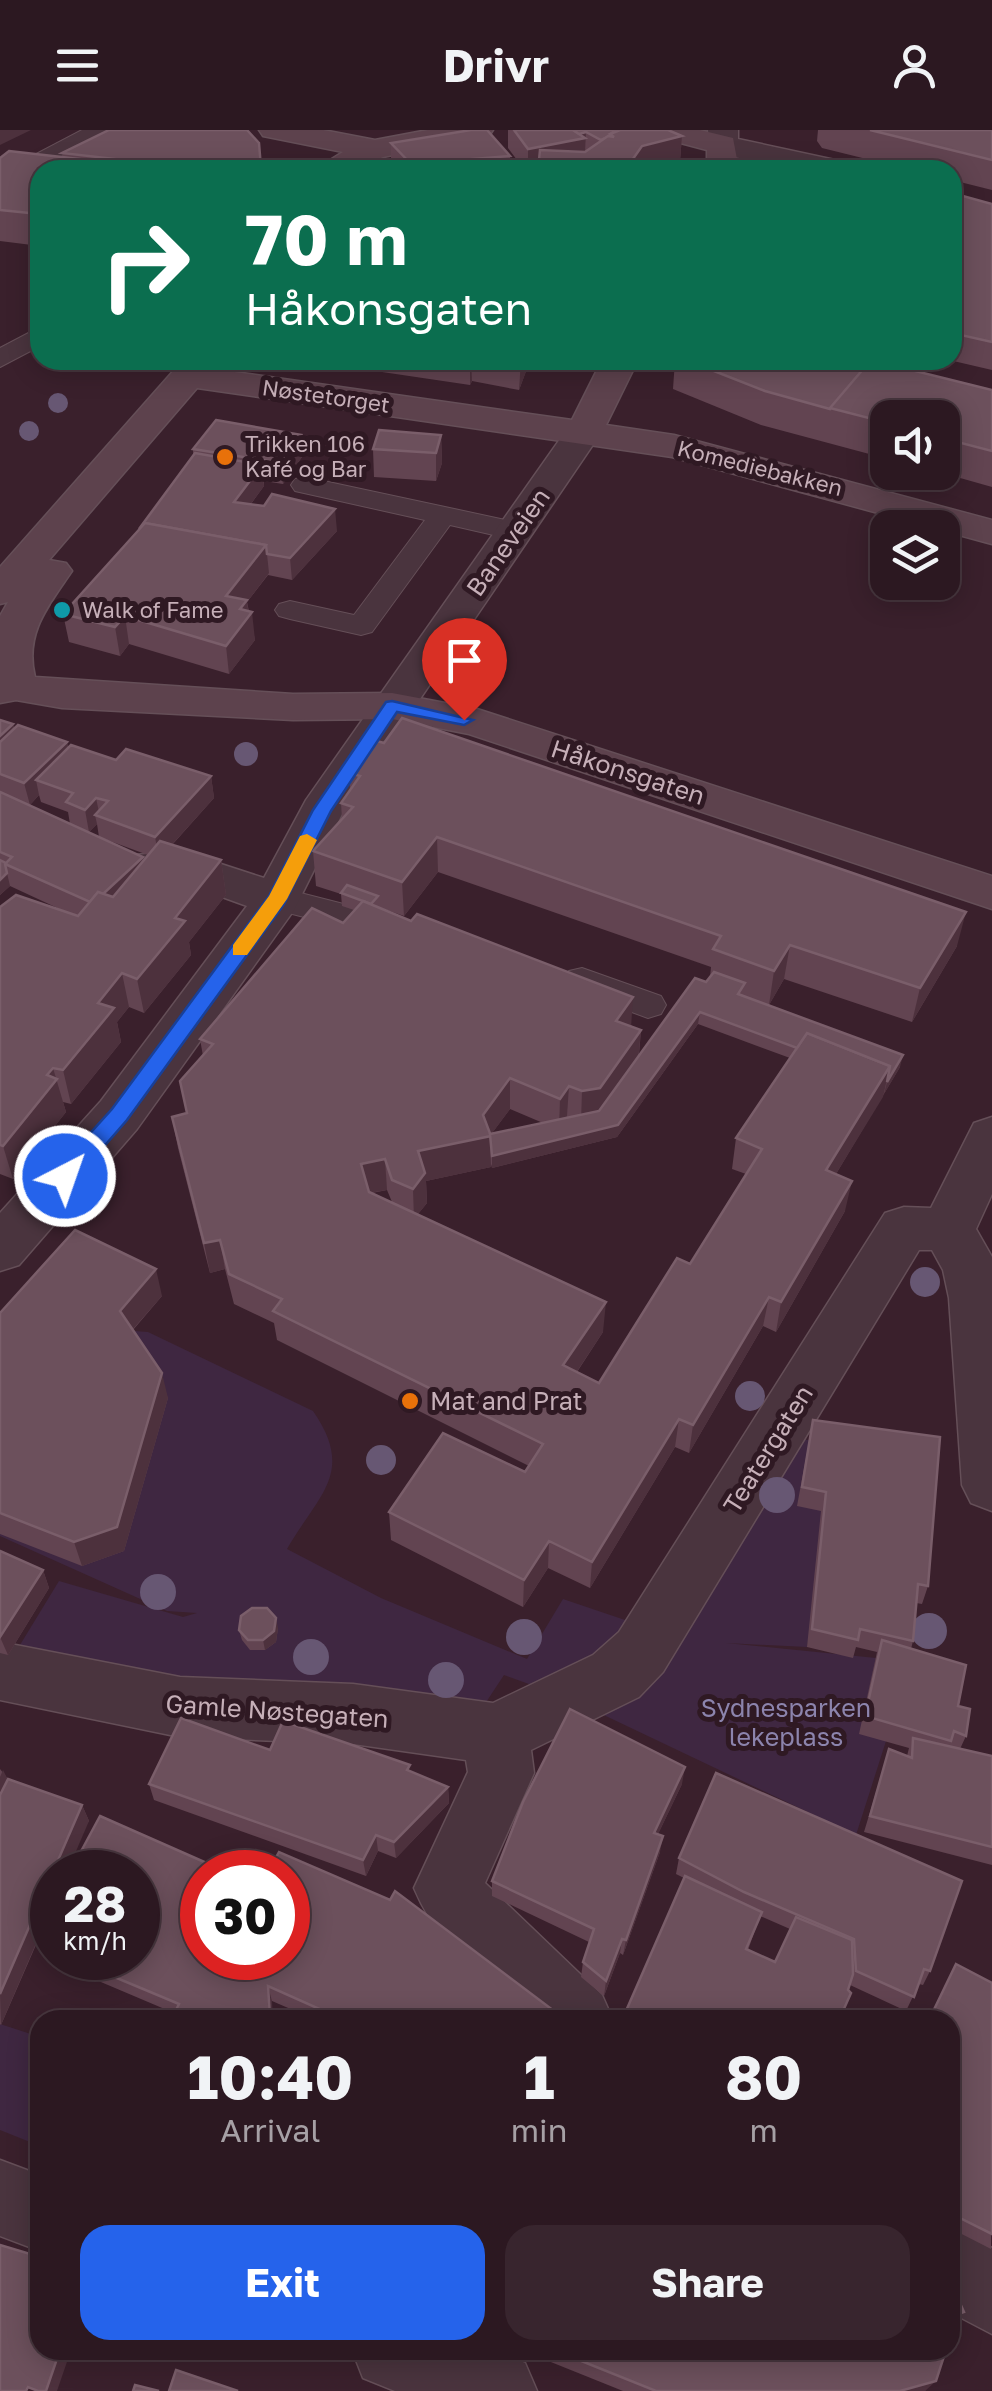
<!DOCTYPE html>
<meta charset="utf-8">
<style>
:root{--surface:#2c1821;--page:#38252e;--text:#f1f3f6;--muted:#a6a0a5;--line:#48373f;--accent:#2563eb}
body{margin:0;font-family:"Golos Text",sans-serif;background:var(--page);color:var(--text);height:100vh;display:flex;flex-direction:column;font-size:38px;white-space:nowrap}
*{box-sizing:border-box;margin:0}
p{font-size:32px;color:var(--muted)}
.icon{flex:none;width:55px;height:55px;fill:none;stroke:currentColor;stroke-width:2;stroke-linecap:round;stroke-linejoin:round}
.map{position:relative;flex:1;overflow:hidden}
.panel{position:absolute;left:30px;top:1880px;width:930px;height:350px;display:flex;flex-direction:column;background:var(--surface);border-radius:30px;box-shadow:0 5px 25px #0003,0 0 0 2px var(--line)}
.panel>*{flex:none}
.hud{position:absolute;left:30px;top:30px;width:932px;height:210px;border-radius:30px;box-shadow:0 5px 25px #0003,0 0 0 2px var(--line);background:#0b6e4f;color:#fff;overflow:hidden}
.fabs{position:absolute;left:870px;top:270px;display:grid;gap:20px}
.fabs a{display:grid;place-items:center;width:90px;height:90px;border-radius:20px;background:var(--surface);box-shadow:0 5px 25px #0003,0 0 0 2px var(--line);font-size:50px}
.speed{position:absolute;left:30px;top:1720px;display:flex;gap:20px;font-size:50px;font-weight:700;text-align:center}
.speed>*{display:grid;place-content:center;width:130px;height:130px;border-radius:50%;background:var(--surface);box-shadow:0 5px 25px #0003,0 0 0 2px var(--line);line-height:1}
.speed small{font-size:25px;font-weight:400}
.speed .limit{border:15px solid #d22;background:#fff;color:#111}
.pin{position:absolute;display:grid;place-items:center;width:85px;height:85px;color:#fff;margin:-102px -42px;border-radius:50% 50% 50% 0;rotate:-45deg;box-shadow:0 0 10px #0007}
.pin .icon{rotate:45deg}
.me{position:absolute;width:110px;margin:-55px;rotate:41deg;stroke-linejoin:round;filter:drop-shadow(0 0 8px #0008)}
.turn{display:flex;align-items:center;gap:35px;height:210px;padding:0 50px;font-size:45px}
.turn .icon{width:130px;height:130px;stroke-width:2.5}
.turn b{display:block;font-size:70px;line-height:85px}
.eta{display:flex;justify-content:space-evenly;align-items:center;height:170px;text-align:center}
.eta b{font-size:60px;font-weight:700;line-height:70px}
.action{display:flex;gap:20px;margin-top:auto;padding:20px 50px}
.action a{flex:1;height:115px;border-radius:30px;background:var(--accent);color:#fff;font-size:40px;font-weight:700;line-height:115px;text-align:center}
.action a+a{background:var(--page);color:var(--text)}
header{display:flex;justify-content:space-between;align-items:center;height:130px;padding:0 50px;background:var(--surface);font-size:45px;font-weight:700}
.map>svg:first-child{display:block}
</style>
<header><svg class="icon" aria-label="menu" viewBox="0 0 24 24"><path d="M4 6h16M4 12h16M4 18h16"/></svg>Drivr<svg class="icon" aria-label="person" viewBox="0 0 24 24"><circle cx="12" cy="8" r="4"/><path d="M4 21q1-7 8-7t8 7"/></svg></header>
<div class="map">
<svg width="992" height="2261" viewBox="0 0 992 2261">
<rect width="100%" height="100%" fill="#3a202c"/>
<!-- green -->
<g fill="#3f2741">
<path d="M 119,1200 L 148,1202 L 313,1281 C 356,1343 318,1365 287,1419 L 381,1468 L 527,1529 L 563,1469 L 681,1509 L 795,1308 L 809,1310 L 831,1382 L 807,1517 L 726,1513 L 876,1528 L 886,1611 L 856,1705 L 568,1568 L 504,1545 L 473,1592 L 9,1533 L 59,1451 L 183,1487 L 197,1483 L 167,1481 L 0,1406 L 0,1304 Z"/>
<polygon points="0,1894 40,1907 40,2016 0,2000"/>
</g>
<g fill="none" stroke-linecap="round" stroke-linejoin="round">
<defs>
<g id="lane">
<polygon points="82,0 111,0 21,47 13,49 2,42"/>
<polygon points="40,197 40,216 0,237 0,218"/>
<polygon points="130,230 159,230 160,231 147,239"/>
<polygon points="305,347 515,392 529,401 515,410 450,395 372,502 361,505 290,489 279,486 275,480 279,474 290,471 354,485 425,390 295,361 291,355 295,349"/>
<polygon points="277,757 414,792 419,800 414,808 402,812 265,777 260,769 265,761"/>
<polygon points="582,838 661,866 666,875 661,884 648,888 569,859 564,850 569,841"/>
</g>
<g id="street">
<polygon points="708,0 738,0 738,9 849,33 854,40 795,40 711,22"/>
<polygon points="585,289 598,292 603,300 343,682 294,780 137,999 19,1135 0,1141 0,1083 101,971 247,776 178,751 135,747 128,736 135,725 181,721 264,748 306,670 572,292"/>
<path d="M 992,987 L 992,1064 L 976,1099 L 992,1127 L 992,1381 L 971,1373 L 962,1355 L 949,1168 L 943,1140 L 932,1120 L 919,1120 L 663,1542 L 639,1567 L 531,1620 L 534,1643 L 485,1753 L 602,1865 L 613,1890 L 525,1890 C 482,1849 437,1814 414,1758 L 468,1642 L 466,1630 L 353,1614 L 180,1607 L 0,1570 L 0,1512 L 180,1547 L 353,1554 L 493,1573 L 593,1525 L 619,1502 L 885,1083 L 904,1077 L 931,1078 L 974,993 Z"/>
<polygon points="0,2030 40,2045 40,2121 0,2106"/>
<polygon points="950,2097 992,2118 992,2204 950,2182"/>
<polygon points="352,2220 494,2220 525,2233 537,2261 395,2261 363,2248"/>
</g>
<g id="secondary">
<polygon points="259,0 323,0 375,10 428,0 493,0 489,6 383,27 355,40 314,40 343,22 263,6"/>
<polygon points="650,0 700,0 733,8 739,40 707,40 707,20 654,6"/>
<path d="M 183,230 L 220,230 L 213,239 L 572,290 L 602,230 L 638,230 L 606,295 L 674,305 L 992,390 L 992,414 L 672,327 L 197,258 L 49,430 L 66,433 L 72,441 C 49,475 24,503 35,547 L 293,564 L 392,563 L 477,579 L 992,746 L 992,779 L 469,604 L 392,589 L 293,590 L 62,578 L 16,570 L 0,573 L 0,486 L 8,472 L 0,474 L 0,437 Z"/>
</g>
</defs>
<!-- lane casing -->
<use href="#lane" stroke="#654f58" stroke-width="2"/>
<!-- street casing -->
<use href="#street" stroke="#654f58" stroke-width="3"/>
<!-- secondary casing -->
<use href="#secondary" stroke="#654f58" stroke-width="3"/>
<!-- lane -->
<use href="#lane" fill="#4a343e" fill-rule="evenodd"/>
<!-- street -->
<use href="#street" fill="#4a343e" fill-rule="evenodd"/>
<!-- secondary -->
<use href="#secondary" fill="#5d424d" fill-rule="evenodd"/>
</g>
<!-- trees -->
<g fill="#675773">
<circle cx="58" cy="273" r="10"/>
<circle cx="29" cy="301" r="10"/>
<circle cx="246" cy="624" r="12"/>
<circle cx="925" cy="1152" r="15"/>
<circle cx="750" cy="1266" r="15"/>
<circle cx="381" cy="1330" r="15"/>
<circle cx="777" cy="1365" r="18"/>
<circle cx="158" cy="1462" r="18"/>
<circle cx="929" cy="1501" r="18"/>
<circle cx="524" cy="1507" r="18"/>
<circle cx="311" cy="1527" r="18"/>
<circle cx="446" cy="1550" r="18"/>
</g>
<!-- wall -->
<g fill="#624451" fill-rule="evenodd">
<polygon points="109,0 262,40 40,40 40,116 0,111 0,28 63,27 62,23"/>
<polygon points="508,0 668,0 682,6 680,31 646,40 371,40 371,36 393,35 391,34 391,13 510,26 510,30 517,30 508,18"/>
<polygon points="818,0 992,0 992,60 952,50 952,40 911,40 822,18 817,11"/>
<polygon points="952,63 992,74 992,240 949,230 952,230"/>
<polygon points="301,230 537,230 533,237 528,236 519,260 472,251 470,255"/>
<polygon points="675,230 911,230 902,237 992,260 992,357 939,342 942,342 942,288 888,288 888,329 761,295 673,259"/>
<polygon points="441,305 442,333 436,351 374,347 373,319"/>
<polygon points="193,319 302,327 283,354 264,351 264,356 251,374 337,401 292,450 268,445 247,472 255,510 229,544 129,514 120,526 69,512 63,484 139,399 193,326"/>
<path d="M 0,590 L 13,594 L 14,599 L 18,595 L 67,612 L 68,618 L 71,615 L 116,630 L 126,619 L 211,646 L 214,668 L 172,715 L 221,730 L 226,765 L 189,812 L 191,825 L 144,883 L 129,877 L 117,892 L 121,912 L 71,974 L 63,972 L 66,982 L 13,1049 L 0,1044 L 0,777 L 16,765 L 66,782 L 10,756 L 0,765 ZM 39,665 L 41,672 L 68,682 L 70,694 L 23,673 L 30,675 ZM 97,694 L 99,707 L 148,725 L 143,731 L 143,727 L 76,697 L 89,702 Z"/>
<path d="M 349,643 L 957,816 L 912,892 L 784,849 L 769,875 L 900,937 L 836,1044 L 845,1081 L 776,1202 L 763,1196 L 689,1323 L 675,1317 L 590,1458 L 548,1438 L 523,1477 L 391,1410 L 389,1382 L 525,1342 L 529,1336 L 277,1210 L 274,1193 L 234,1174 L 225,1139 L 210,1143 L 178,1018 L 172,987 L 187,984 L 180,951 L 203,926 L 200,909 L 343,793 L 354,780 L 342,776 L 341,764 L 316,756 L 313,721 L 342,689 L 341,673 L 350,659 ZM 438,742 L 711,837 L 710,848 L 639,925 L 641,900 L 381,778 L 404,786 ZM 698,894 L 790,928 L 736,1008 L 732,1039 L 746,1044 L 690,1134 L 599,1253 L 577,1242 L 603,1202 L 418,1084 L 427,1073 L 426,1051 L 491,1037 L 491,1034 L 492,1038 L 617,1007 ZM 510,979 L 543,993 L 492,1003 ZM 387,1060 L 392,1072 L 372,1063 Z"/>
<polygon points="162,1166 133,1200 168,1268 124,1421 82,1436 0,1404 0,1183"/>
<polygon points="813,1290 928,1456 922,1474 916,1473 913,1511 911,1519 958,1576 966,1606 960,1619 992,1626 992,1735 864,1702 889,1619 907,1626 909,1618 859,1604 877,1522 856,1517 853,1528 807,1517 821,1381 797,1376"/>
<polygon points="0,1421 43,1440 49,1458 8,1525 0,1523"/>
<polygon points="278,1498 276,1512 265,1520 250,1520 242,1510 239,1500"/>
<polygon points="270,1620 410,1641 448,1657 449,1673 396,1728 378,1721 366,1746 154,1670 149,1654"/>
<polygon points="0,1639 8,1649 82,1675 89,1691 52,1742 52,1828 138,1828 227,1742 566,1890 316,1890 272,1871 174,1883 49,1830 41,1815 46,1792 1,1895 0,1894"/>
<polygon points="682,1654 658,1704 660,1722 623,1825 620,1823 604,1866 581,1847 583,1832 589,1812 492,1766 492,1751"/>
<path d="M 679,1728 L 930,1841 L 923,1855 L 919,1854 L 906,1881 L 850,1855 L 850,1853 L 839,1890 L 624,1890 L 626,1881 L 684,1748 L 676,1744 ZM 760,1786 L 790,1799 L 775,1832 L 748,1820 Z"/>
<polygon points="956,1834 992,1853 991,2119 950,2098 950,1890 928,1890"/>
<polygon points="521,2220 946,2220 925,2261 623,2261"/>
</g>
<!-- shaded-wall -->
<g fill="#4d313d">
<polygon points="0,0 31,0 0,15"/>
<polygon points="586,2 585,22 552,40 528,40 528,19"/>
<polygon points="682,6 680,31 646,40 628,40 628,36 642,16"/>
<polygon points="471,230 472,251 470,255 470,234"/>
<polygon points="521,230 528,230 528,236 519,260"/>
<polygon points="871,230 911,230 866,263"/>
<polygon points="301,305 302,327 283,354 281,333"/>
<polygon points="441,305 442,333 436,351 436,323"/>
<polygon points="262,335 264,356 236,394 234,372"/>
<polygon points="335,379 337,401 292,450 290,428"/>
<polygon points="266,415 269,443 247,472 249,486 252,482 255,510 229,544 226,516 226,466"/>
<polygon points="125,486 129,514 120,526 115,497"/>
<polygon points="13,594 18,616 0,634 0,606"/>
<polygon points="67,612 71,634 36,650 39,665 30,675 24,653"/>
<polygon points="211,646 214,668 159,729 155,707"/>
<polygon points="96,668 100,687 95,685 97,694 89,702 85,680"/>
<polygon points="437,707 438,742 404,786 402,752"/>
<polygon points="143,727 147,749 97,796 92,774"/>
<polygon points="221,730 226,765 189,812 191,825 144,883 137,849 175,788"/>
<polygon points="7,743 10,756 0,765 0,750"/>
<polygon points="966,782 957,816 912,892 920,858"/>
<polygon points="790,815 784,849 769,875 774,841"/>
<polygon points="122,843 129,877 117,892 121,912 71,974 63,940 98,873"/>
<polygon points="633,867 631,898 616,891"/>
<polygon points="700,882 698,894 617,1007 492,1038 492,1026 618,995"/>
<polygon points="641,900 638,931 598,988 581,992 582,961"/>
<polygon points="903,925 900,937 884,964 887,952"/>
<polygon points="890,936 883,967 820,1070 826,1040"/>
<polygon points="53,938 66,982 13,1049 3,1016 47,945"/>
<polygon points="510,948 510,979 490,1006 491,1037 426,1051 427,1073 414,1089 413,1059 418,1021 483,985"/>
<polygon points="569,956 567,986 559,999 560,969"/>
<polygon points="385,1029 387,1060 363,1064 361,1034"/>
<polygon points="852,1051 845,1081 776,1202 781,1172"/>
<polygon points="220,1110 225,1139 210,1143 204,1113"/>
<polygon points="156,1139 162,1166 126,1207 120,1181"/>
<polygon points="769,1167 763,1196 689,1323 693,1295"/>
<polygon points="606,1172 603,1202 562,1264 563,1235"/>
<polygon points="162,1243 168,1268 124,1421 82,1436 74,1412"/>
<polygon points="679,1289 675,1317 590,1458 592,1432"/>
<polygon points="549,1411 548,1438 523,1477 524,1450"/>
<polygon points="43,1440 49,1458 8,1525 0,1507"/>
<polygon points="276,1488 278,1498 276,1512 265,1520 263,1510"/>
<polygon points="685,1637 682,1654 651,1719 654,1703"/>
<polygon points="3,1640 16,1666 0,1700 0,1647"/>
<polygon points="448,1657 449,1673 396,1728 394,1712"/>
<polygon points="82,1675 89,1691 67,1742 53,1742"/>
<polygon points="376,1705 378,1721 366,1746 363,1730"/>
<polygon points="663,1706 660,1722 623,1825 626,1810"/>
<polygon points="52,1744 52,1776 1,1895 0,1864"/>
<polygon points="622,1809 620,1823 604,1866 606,1851"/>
<polygon points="268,1856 272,1871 273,1890 268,1890"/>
<polygon points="60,2220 71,2220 57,2261 46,2261"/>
<polygon points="936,2251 925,2261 900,2261"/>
</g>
<!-- building -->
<g fill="#6c505c" stroke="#7a5e6a" stroke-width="2.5">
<polygon points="109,0 247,0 259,13 261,38 176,36 62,23"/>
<polygon points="471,0 487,0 510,26 411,34 391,13"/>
<polygon points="514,0 573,0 585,8 528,19"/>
<polygon points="573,0 617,0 610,4 610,6 601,10 586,2 579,4"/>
<polygon points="620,0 668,0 682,6 642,16 628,36 632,37 631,40 538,40 540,20 585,22 608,6 614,7 610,4"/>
<polygon points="870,0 992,0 992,30"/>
<polygon points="9,21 158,38 156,40 40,40 40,84 0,80 0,28"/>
<polygon points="507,30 531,30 531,40 415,40 414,34 492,32 492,36 507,36"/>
<polygon points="825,30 863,40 821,40"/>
<polygon points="401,35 403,40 372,40 371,36"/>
<polygon points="190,37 260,39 189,40"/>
<polygon points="952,63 992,74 992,212 952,203"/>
<polygon points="443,230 471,230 470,234"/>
<polygon points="686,230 871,230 830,279 765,261"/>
<polygon points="871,230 992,260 992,321 942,308 942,288 888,288 888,293 830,278"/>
<polygon points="216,290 301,305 281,333 193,319"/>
<polygon points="379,300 441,305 436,323 373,319"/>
<polygon points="195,323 262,335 234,372 264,376 272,364 335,379 290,428 267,424 266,415 145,393 139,399"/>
<polygon points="145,393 266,415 226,466 247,470 240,479 252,482 226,516 125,486 115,497 63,484"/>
<polygon points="402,588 966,782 920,858 790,815 774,841 713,819 721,806 437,707 402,752 313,721 353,677 341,673 360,646 349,643 373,610 384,613"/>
<polygon points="0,590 13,594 0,606"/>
<polygon points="18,595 67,612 24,653 0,644 0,612"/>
<polygon points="71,615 116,630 126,619 211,646 155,707 95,685 108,671 96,668 85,680 66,672 73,663 36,650"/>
<polygon points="0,662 143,727 103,764 98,762 90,772 5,734 12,727 0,722"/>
<polygon points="160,711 221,730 175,788 185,791 137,849 122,843 98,873 114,878 63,940 53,938 47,945 57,949 3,1016 0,1015 0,777 16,765 78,786 98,762 113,767"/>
<polygon points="0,730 6,733 5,734 7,743 0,750"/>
<polygon points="347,755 378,766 371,774 341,763"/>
<polygon points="363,771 411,791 417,784 633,867 616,891 641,900 600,958 582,961 569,956 560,969 510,948 483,985 491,1006 418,1021 425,1043 413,1059 392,1050 385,1029 361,1034 369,1062 606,1172 563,1235 599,1253 677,1128 690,1134 762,1019 736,1008 807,903 890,936 826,1040 852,1051 781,1172 769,1167 693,1295 679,1289 592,1432 549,1411 524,1450 389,1382 443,1303 525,1342 543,1314 273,1181 282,1169 229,1144 220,1110 204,1113 172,987 187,983 180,951 213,914 200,909 312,778 343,793"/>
<polygon points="714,842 745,853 738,864 903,925 887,952 890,936 807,903 797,918 700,882 618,995 492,1026 490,1004 599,981 695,848 706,852"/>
<polygon points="75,1100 156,1139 120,1181 162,1243 117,1397 74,1412 0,1383 0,1183"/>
<polygon points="813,1290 940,1307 928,1456 918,1454 913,1511 860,1499 858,1510 812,1499 826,1362 802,1357"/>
<polygon points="0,1421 43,1440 0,1507"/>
<polygon points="252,1478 267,1478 276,1488 274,1501 263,1510 248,1510 239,1500 241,1486"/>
<polygon points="882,1510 966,1535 958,1576 970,1579 966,1606 954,1601 951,1611 865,1586"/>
<polygon points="570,1579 685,1637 654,1703 663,1706 626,1810 622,1809 606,1851 583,1832 594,1799 492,1751 523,1672"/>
<polygon points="181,1588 270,1620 283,1591 410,1635 407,1640 448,1657 394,1712 376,1705 363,1730 149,1654"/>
<polygon points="913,1608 992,1626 992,1717 870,1686 889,1619 912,1628"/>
<polygon points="716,1643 962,1751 930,1841 924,1839 914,1867 856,1841 854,1809 744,1762 679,1728"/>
<polygon points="8,1649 82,1675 0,1864 0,1665"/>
<polygon points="100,1686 227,1742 202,1742 202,1828 288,1828 288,1742 268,1742 279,1722 390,1770 395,1761 566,1890 325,1890 320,1886 324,1881 268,1856 270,1886 268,1890 171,1890 179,1874 69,1828 138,1828 138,1742 70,1742"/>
<polygon points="685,1746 762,1782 746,1819 775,1832 796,1787 852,1810 853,1844 848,1860 851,1863 839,1890 645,1890 626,1881"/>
<polygon points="52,1775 52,1820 41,1815 47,1785"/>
<polygon points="956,1834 992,1853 992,2104 950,2083 950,1890 929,1890"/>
<polygon points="0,2115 40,2127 40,2220 60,2220 46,2261 38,2261 28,2257 26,2261 0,2261"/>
<polygon points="950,2151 964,2182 958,2184 950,2209"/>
<polygon points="554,2220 946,2220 936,2251 900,2261 656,2261"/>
<polygon points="176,2240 238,2261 169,2261"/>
<polygon points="135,2255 159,2261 133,2261"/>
</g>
<!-- route -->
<polygon fill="#2563eb" stroke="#184099" stroke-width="2.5" points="392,571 473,590 464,595 397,582 331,681 284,774 127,990 73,1052 57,1052 57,1040 112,979 269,766 313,680 386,572"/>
<!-- slow -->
<polygon fill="#f59e0b" points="307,704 317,710 287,769 247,825 233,825 233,815 269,766 300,706"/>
<!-- markers -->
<g fill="#e8710a" stroke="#2f1923" stroke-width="4">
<circle cx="225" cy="327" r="10"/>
<circle cx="410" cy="1271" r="10"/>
</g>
<circle fill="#0f9aa8" stroke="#2f1923" stroke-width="4" cx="62" cy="480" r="10"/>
<g text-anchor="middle" stroke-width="10" stroke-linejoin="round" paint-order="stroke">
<!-- far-street labels -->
<g font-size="22" fill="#c6afb8" stroke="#2f1923">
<text transform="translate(326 266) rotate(8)" y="8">Nøstetorget</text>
<text transform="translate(760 338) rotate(14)" y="8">Komediebakken</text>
</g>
<!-- far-poi labels -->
<g font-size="22" fill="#c6afb8" stroke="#2f1923" text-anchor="start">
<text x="245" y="322">Trikken 106<tspan x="245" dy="25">Kafé og Bar</tspan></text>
<text x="82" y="488">Walk of Fame</text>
</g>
<!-- street labels -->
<g font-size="25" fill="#c6afb8" stroke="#2f1923">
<text transform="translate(508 412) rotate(-55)" y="9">Baneveien</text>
<text transform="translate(628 642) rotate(18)" y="9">Håkonsgaten</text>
<text transform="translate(768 1319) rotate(-58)" y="9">Teatergaten</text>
<text transform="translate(277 1581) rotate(4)" y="9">Gamle Nøstegaten</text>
</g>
<!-- poi labels -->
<g font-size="25" fill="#c6afb8" stroke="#2f1923" text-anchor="start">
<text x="430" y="1280">Mat and Prat</text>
</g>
<!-- park labels -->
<g font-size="25" fill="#8c84ad" stroke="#2f1923">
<text x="786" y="1587">Sydnesparken<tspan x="786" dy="29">lekeplass</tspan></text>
</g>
</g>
</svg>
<div class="fabs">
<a><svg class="icon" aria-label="sound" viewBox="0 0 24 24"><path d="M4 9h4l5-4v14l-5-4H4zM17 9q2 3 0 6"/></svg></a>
<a><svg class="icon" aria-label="layers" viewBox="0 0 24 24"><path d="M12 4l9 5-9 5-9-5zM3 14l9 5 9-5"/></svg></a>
</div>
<div class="speed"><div>28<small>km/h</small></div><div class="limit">30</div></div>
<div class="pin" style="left:464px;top:590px;background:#d93025"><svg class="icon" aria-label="arrive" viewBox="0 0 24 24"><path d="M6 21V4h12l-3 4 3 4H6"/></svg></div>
<svg class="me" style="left:65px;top:1046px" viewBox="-20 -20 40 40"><circle r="17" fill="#2563eb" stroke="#fff" stroke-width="3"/><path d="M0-11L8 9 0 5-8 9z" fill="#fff"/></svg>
<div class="hud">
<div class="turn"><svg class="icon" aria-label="right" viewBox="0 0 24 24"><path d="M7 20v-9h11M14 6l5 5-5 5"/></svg><div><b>70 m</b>Håkonsgaten</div></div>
</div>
<section class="panel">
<div class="eta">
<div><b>10:40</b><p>Arrival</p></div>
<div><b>1</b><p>min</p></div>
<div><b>80</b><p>m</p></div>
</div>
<div class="action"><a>Exit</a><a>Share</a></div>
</section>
</div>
